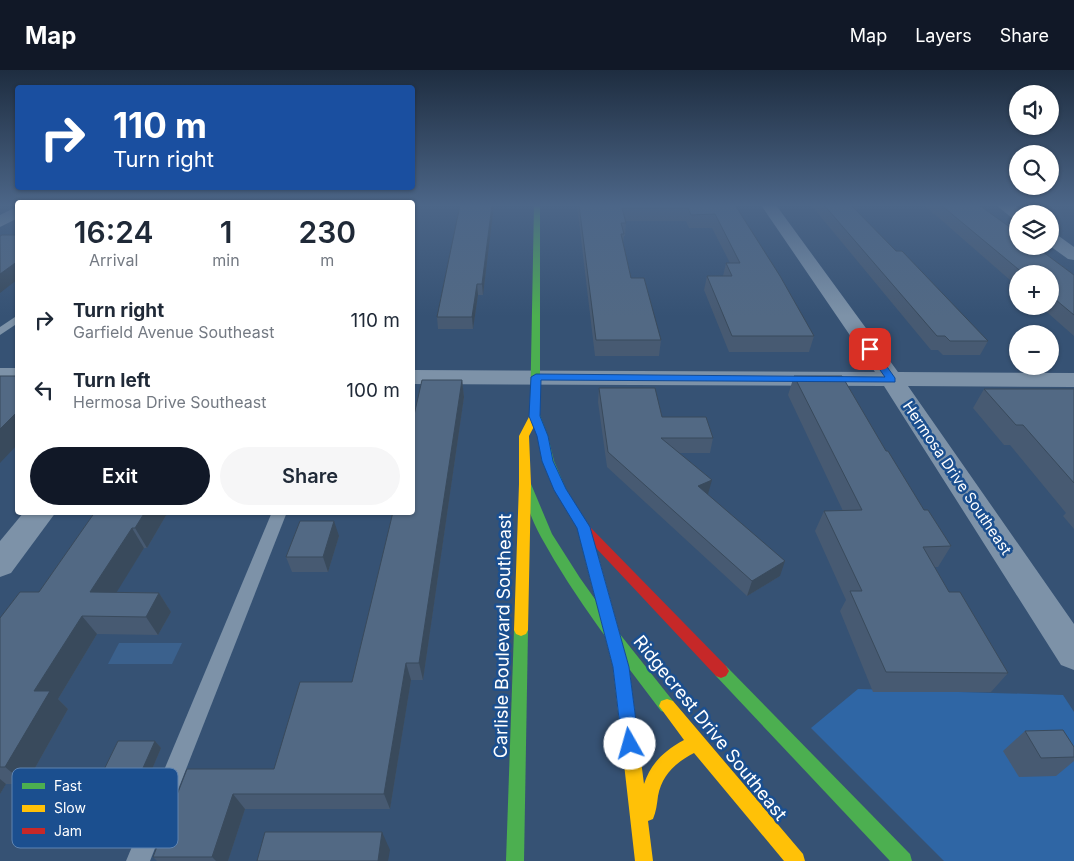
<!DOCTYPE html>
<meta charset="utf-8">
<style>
:root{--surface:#fff;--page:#f6f6f7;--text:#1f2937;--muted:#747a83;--accent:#111827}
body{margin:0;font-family:Inter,sans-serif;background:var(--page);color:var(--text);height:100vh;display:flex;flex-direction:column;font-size:19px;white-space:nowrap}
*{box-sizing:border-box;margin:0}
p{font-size:16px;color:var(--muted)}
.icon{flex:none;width:28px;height:28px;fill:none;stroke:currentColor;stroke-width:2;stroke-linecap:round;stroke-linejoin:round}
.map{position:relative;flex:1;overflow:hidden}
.drawer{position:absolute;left:15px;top:130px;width:400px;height:315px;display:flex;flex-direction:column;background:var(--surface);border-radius:5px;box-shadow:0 1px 4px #0004}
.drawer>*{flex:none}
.hud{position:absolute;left:15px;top:15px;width:400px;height:105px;border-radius:5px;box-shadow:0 1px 4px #0004;background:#1a4fa0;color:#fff;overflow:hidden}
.buttons{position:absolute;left:1009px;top:15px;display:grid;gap:10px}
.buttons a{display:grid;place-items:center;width:50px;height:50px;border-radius:50%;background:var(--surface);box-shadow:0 1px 4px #0004;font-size:25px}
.pin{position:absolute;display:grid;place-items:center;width:42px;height:42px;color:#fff;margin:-21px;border-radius:10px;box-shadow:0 2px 8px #0006}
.me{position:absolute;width:55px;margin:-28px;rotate:353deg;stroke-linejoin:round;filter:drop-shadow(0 0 4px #0008)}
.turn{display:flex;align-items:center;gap:18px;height:105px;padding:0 15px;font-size:22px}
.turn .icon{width:65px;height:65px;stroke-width:2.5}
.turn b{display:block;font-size:35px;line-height:42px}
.eta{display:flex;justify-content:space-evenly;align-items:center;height:85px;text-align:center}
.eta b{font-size:30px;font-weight:600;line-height:35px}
.cta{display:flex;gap:10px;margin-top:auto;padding:10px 15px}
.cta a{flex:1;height:58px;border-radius:30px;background:var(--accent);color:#fff;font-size:20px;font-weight:600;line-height:58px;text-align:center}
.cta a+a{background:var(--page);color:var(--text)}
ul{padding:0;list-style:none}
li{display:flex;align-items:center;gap:15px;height:70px;padding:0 15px}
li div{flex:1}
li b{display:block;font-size:19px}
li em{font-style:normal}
header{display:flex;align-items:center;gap:30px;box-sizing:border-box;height:70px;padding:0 25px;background:var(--accent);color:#fff}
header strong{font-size:24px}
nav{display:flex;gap:28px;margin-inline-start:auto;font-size:18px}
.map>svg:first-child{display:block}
</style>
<header>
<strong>Map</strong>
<nav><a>Map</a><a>Layers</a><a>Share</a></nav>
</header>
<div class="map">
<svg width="1074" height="791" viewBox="0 0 1074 791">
<rect width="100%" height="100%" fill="#365274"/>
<!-- green -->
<polygon fill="#2f66a5" points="858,619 1063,625 1074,642 1074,791 944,791 811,658"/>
<!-- water -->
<polygon fill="#3b618d" points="119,573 182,573 172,594 108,594"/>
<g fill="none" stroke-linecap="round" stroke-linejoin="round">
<!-- lane -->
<g fill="#7d92a8" fill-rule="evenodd">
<polygon points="18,245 18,253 0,265 0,257"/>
<polygon points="272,442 287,442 150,791 126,791"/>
</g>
<!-- street -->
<g fill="#7d92a8" fill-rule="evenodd">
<polygon points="761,135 776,135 898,302 1074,303 1074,317 908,316 1074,554 1074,600 1061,595 884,316 412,314 412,300 875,302"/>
<polygon points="996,135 1014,135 1025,144 1018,144 1018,150 1012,148"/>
<polygon points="18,136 18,148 0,157 0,145"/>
<polygon points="1050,163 1056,164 1074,177 1074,190 1068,189 1050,176"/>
<rect x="0" y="298" width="18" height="14"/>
<polygon points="24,442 56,442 11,503 0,507 0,471"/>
</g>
<!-- fast -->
<g fill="#4caf50" fill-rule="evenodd">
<polygon points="534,135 540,135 540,345 548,366 554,391 566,419 589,457 599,489 597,493 592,494 587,493 585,489 577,457 554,419 542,391 538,366 530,345"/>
<path d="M 525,410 L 531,414 L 552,464 L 580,508 L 619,563 L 673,631 L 675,636 L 673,641 L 667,643 L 661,641 C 619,585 575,529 541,467 C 532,451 526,432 519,414 Z"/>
<polygon points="521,554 526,556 528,560 524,791 506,791 514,560 516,556"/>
<polygon points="721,594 726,596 910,784 912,791 890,791 716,606 713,601 716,596"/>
</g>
<!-- slow -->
<g fill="#ffc107" fill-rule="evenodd">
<polygon points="535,342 540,345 529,366 531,414 528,560 526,564 521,566 516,564 514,560 519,414 519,366 530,345"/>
<path d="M 592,484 L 597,485 L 599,489 L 629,597 L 644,714 C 651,693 664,681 684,670 L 659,636 L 661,631 L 667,629 L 673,631 L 803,784 L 805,791 L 784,791 L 694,683 C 675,693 662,705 658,726 C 657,734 656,742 653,749 L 648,751 L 653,791 L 635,791 L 613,597 L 585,489 L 587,485 Z"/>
</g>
<!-- jam -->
<polygon fill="#c62828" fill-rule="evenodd" points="586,455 590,457 726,596 729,601 726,606 721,608 716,606 582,463 580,460 582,457"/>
</g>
<!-- wall -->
<g fill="#475a72">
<polygon points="460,135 494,135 483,225 478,225 473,259 438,259 437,247"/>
<polygon points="577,135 735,135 814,266 809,282 729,282 704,220 707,206 723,206 726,193 730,193 712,158 689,158 686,151 626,151 625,166 624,166 623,173 631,208 661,270 659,286 595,286"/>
<polygon points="811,135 858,135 857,141 896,181 988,271 980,285 943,285 938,280 931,280"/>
<polygon points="924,135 979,135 1074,205 1074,266 1040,236 1050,236 1050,204 1018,204 1018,217"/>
<polygon points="794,306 886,381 924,440 951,476 938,497 934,497 949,522 1008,603 991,622 873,622 840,541 846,530 815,461 824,441 843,441 788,325"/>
<polygon points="462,310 464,327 423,610 411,610 390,739 245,739 228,791 157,791 153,787 187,699 274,699 352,612"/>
<polygon points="599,318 662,347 713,368 710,383 679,383 707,425 780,506 747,526 607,397 598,332"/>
<polygon points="984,319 1074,319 1074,459 1063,446 1066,443 1010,375 1004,375 973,338"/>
<polygon points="95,442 168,442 147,478 144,478 116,522 159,523 171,542 158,565 97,564 58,629 68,639 26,714 6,714 0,724 0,548 39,522"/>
<polygon points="339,466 328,502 292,502 286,487"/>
<polygon points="1025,661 1074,677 1074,691 1056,706 1019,707 1003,681"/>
<polygon points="155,671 161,678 142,723 103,723 96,716"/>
</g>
<!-- shaded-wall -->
<g fill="#394a5c">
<polygon points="492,135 494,135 483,225 482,214"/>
<polygon points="18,191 18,209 0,223 0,204"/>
<polygon points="477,214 478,225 473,259 472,247"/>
<polygon points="462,310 464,327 423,610 419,593"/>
<polygon points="18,341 18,374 0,393 0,359"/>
<polygon points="712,410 708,424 694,431 698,416"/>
<polygon points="145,442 168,442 147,478 135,458"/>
<polygon points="334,451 339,466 328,502 323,487"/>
<polygon points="132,458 144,478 105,541 90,522"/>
<polygon points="785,491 780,506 747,526 752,511"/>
<polygon points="159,523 171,542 158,565 146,547"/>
<polygon points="82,546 97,564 58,629 68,639 26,714 5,697 34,621"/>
<polygon points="406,593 411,610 390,739 384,724"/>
<polygon points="155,671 161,678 142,723 135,716"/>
<polygon points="0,709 6,714 0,724"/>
<polygon points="233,724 245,739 228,791 216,791 212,787"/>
<polygon points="382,762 390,780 388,791 378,791"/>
</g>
<!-- building -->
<g fill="#526984" stroke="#394a5c">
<polygon points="460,135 492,135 482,214 477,214 472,247 437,247"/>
<polygon points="579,135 735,135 780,206 814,266 732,266 707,206 732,206 726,193 740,193 715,144 691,145 688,138 622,138 626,153 621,153 624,164 621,164 631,208 644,208 661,270 596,270"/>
<polygon points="824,135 858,135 852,136 896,181 902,181 988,271 950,271 945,266 937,266"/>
<polygon points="941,135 979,135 1018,163 1018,176 1035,176 1074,205 1074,245 1050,225 1050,204 1024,204"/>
<polygon points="2,165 18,165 18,191 0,204 0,166"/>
<polygon points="0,306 18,306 18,341 0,359"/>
<polygon points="794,306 842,306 886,381 888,381 924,440 928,440 951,476 923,477 949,522 960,522 1008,603 886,602 850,521 862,521 824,441 862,440"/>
<polygon points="422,310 462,310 419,593 406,593 384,724 233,724 212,787 153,787 187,699 274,699 300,612 352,612 393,442 412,442 412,354"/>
<polygon points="599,318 655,318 662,347 706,347 713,368 661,368 712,410 698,416 785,491 752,511 608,382"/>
<polygon points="984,319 1074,319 1074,413 1023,355 1016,355"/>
<polygon points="95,442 145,442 135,458 132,458 90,522 159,523 146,547 82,546 34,621 50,621 5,697 0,697 0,548 20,522 39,522"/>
<polygon points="300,451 334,451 323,487 286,487"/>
<polygon points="1063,660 1074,677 1074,687 1041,688 1025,661"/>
<polygon points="118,671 155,671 135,716 96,716"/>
<polygon points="265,762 382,762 378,791 257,791"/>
</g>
<!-- sky -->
<linearGradient id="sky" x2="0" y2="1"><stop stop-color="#1e2d40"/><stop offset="0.55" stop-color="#4c6688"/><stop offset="1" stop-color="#4c6688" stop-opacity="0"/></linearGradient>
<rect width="1074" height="246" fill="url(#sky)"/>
<!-- route -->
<polygon fill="#1a73e8" stroke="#114b97" points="870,276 873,277 895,308 895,312 541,310 540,346 548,366 553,391 566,419 590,457 629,597 639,674 636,680 630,683 624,680 622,674 613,597 577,458 554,420 542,391 537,366 529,346 531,307 536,304 885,307 865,279"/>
<g text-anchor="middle" stroke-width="5" stroke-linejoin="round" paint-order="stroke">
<!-- street labels -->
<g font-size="15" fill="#fff" stroke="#1b4f8f">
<text transform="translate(957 408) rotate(56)" y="5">Hermosa Drive Southeast</text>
</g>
<!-- near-street labels -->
<g font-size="18" fill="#fff" stroke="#1b4f8f">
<text transform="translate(503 566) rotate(-89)" y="6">Carlisle Boulevard Southeast</text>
<text transform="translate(710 658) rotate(51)" y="6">Ridgecrest Drive Southeast</text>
</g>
</g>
<!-- legend -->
<rect x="12" y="698" width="166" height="80" rx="8" fill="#1b4f8f" stroke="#5f84b1" stroke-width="1"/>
<rect x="22" y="713" width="23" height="6" fill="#4caf50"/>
<rect x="22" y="735" width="23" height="7" fill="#ffc107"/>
<rect x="22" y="758" width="23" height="6" fill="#c62828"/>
<g font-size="14" fill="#fff">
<text x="54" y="721">Fast</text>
<text x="54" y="743">Slow</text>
<text x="54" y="766">Jam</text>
</g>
</svg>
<div class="buttons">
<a><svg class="icon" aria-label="sound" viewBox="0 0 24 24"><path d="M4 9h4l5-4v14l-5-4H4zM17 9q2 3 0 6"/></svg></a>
<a><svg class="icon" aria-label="search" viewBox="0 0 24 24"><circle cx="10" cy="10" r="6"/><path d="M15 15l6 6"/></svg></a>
<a><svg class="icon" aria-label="layers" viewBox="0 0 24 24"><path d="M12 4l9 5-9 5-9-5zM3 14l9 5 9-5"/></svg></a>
<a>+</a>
<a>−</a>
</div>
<div class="pin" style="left:870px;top:279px;background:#d93025"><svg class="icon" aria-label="arrive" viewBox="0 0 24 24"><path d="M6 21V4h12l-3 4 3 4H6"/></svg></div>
<svg class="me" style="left:630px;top:674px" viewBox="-20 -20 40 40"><circle r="19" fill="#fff"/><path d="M0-13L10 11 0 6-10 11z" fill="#1a73e8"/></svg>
<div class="hud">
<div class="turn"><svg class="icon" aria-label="right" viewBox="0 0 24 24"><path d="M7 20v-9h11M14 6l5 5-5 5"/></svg><div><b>110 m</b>Turn right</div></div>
</div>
<section class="drawer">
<div class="eta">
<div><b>16:24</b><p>Arrival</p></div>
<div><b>1</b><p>min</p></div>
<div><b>230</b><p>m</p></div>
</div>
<ul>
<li><svg class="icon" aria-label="right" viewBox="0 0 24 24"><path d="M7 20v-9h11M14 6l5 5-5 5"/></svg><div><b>Turn right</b><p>Garfield Avenue Southeast</p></div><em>110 m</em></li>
<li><svg class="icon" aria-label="left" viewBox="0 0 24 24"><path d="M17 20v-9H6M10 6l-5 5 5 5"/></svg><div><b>Turn left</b><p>Hermosa Drive Southeast</p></div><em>100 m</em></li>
</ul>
<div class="cta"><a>Exit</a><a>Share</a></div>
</section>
</div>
